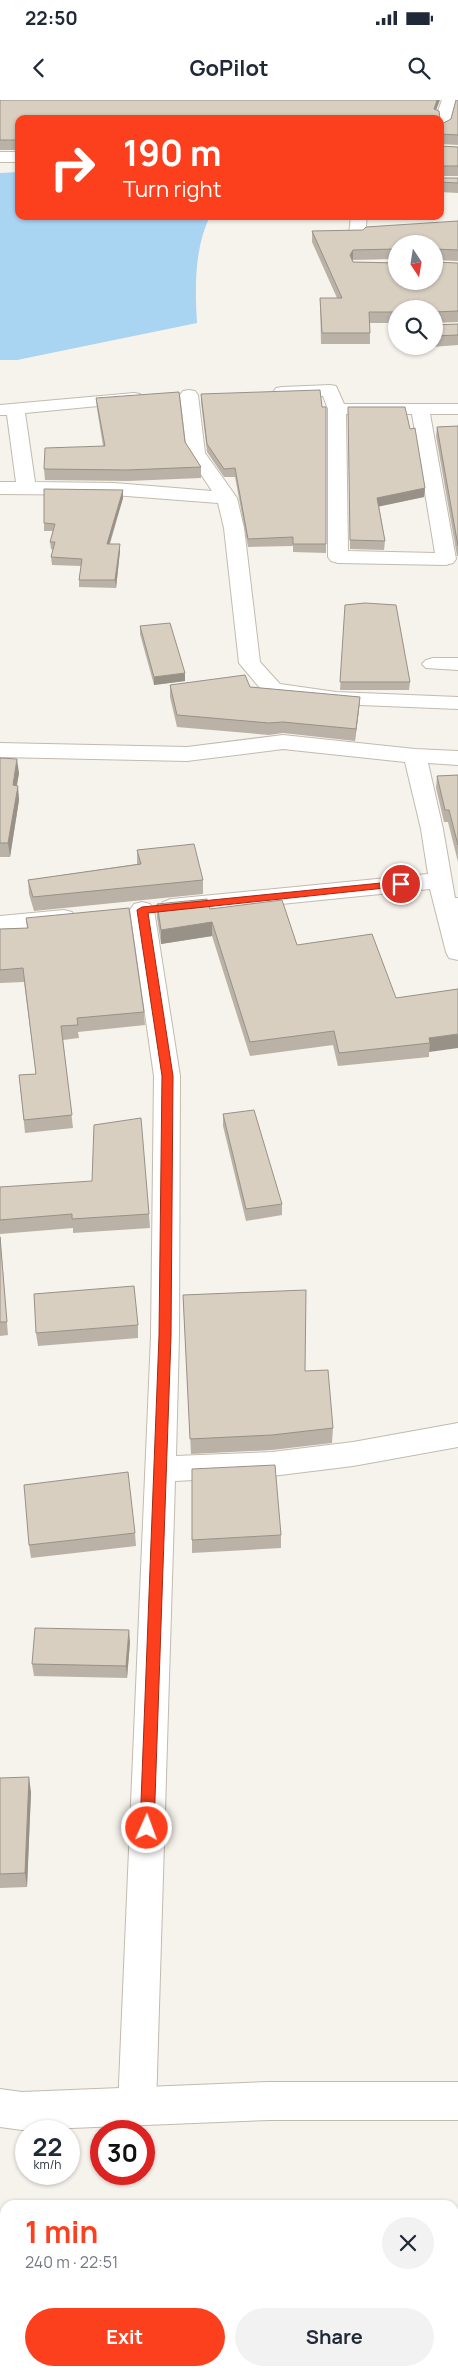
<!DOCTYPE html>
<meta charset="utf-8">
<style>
:root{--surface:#fff;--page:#f2f2f3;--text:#1f2937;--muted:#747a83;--accent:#fc3f1d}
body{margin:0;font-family:Manrope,sans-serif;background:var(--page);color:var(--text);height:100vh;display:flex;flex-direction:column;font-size:19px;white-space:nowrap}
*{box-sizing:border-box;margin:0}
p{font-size:16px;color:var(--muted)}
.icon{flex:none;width:28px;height:28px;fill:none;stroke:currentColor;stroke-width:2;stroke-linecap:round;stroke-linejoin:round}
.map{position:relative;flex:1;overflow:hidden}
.panel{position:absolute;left:0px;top:2100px;width:459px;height:176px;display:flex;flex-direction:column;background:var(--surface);border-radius:15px 15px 0 0;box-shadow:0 1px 4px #0004}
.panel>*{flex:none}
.hud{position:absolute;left:15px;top:15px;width:429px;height:105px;border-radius:10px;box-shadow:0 1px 4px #0004;background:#fc3f1d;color:#fff;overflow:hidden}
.needle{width:32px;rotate:168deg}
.buttons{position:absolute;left:388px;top:135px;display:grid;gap:10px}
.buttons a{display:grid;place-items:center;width:55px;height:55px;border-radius:50%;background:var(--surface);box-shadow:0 1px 4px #0004;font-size:25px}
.speed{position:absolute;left:15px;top:2020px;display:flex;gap:10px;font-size:25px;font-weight:700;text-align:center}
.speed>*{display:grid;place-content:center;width:65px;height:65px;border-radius:50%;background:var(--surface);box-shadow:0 1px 4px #0004;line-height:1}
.speed small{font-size:12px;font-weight:400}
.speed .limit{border:8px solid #d22;background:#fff;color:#111}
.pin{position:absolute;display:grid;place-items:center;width:42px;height:42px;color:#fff;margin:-21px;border:2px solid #fff;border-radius:50%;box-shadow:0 1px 5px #0007}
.me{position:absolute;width:55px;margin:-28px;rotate:2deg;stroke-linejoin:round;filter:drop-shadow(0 0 4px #0008)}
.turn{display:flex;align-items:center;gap:18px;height:105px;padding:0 25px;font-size:22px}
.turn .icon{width:65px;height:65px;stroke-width:2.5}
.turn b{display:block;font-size:35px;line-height:42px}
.round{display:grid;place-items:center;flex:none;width:52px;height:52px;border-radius:26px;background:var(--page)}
.head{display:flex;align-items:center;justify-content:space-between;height:85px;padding:0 25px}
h1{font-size:30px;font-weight:700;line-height:38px;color:var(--accent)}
.action{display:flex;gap:10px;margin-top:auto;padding:10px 25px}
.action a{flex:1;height:58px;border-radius:30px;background:var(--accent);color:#fff;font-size:20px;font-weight:700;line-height:58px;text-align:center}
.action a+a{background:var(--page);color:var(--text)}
.status{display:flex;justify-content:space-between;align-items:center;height:35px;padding:0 25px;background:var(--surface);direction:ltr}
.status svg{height:14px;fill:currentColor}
header{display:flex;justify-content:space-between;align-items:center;height:65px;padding:0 25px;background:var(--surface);font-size:22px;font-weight:700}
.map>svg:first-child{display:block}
</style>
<div class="status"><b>22:50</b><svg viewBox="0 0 49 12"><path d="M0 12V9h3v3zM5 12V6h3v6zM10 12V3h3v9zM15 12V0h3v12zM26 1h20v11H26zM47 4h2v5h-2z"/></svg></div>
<header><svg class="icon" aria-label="back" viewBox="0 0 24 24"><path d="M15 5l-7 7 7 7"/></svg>GoPilot<svg class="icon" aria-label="search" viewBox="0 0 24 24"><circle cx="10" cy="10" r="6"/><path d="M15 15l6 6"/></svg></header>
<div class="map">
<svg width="458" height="2276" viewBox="0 0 458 2276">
<rect width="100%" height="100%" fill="#f6f3ec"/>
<!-- water -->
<path fill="#a9d4f2" d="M 19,72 L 19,116 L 210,116 C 194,149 195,188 197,223 L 17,260 L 0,260 L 0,73 Z"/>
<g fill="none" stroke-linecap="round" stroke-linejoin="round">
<defs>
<g id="minor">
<polygon points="442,0 456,0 448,28 440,33 440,19 435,19"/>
<rect x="0" y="52" width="19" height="10"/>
<polygon points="351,116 367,116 365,135 363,138 351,138 349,135"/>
<path d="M 330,285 L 336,286 L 344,304 L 458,304 L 458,314 L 430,314 L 456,459 L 453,463 L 446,465 L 338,463 L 331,461 L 328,457 L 328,309 L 323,296 L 282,297 L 276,296 L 273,292 L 276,288 L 282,287 ZM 346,314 L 412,314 L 435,453 L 348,451 Z"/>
<polygon points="189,290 195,291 198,295 205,353 237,398 244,428 260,562 280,584 336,592 458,597 458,609 336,604 265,594 239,563 224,428 218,403 114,395 0,394 0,382 16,382 7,315 0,315 0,305 134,293 140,294 143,298 140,302 25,313 35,382 114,383 212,391 187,353 180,295 183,291"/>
<polygon points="433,558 458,558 458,570 426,568 422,564 426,560"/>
<polygon points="283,635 415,649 458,651 458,665 428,663 443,729 455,798 458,798 458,860 449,858 446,852 430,789 171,815 163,812 159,807 163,802 171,799 428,774 421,729 405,662 283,649 187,661 0,657 0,643 187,647"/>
<polygon points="142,802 150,804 154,810 180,976 179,1236 176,1356 272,1352 353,1342 458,1323 458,1347 353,1366 272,1376 175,1381 156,2007 150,2020 137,2026 124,2020 118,2007 151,1236 154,976 130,810 134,804"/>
<polygon points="64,810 72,812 76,818 72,824 0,832 0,816"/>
</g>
<polygon id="tertiary" points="269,1982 458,1982 458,2020 269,2020 22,2030 0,2027 0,1989 22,1992"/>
</defs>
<!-- minor casing -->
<use href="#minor" stroke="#c2bbae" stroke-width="2"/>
<!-- tertiary casing -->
<use href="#tertiary" stroke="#c2bbae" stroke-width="2"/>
<!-- minor -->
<use href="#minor" fill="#fff" fill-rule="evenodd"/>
<!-- tertiary -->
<use href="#tertiary" fill="#fff" fill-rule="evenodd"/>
</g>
<!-- wall -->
<g fill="#bab2a6">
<polygon points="0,0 19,19 19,50 0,50"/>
<polygon points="458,0 458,45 440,44 440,21 440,25 451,19"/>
<polygon points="440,46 458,47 458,76 440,76"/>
<polygon points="440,82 458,83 458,93 440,92"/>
<polygon points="458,121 458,161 434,160 396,144 396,161 396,159 353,160 353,162 458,163 458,222 434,223 434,209 396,209 396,223 369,223 370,233 370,244 321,244 320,198 337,198 312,142 312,131 363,130"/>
<polygon points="458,224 458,245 432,247 434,246 434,225"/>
<polygon points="201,294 326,444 326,453 293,452 293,446 248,447 235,377 224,377 207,352 201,302"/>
<polygon points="96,298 185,342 201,367 201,378 128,381 45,380 44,369 103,346 97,309"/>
<polygon points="348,307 410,329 425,388 424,397 379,406 385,441 384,450 350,449"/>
<polygon points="458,326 458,456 457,456 436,336 437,327"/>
<polygon points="123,390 123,398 110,444 120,444 120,451 116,488 79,487 79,480 81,466 52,465 51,457 53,450 51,449 50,442 53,431 44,431 44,423"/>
<polygon points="345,505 410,582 409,590 340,590"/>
<polygon points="140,526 185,573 185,581 154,585 140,534"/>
<polygon points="170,585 250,587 360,597 359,609 355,641 283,633 269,635 177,627 170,597"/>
<polygon points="0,658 19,673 17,686 19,700 10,757 0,757"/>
<polygon points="458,675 458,762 448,722 444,722 436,688 437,676"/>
<polygon points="137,750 203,780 203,794 34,811 29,794 28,780 137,764"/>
<polygon points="157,804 210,809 297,845 396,898 458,889 429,952 429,957 338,966 333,945 250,956 212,836 161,844 157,818"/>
<polygon points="26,818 144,912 145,925 78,932 79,938 63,940 73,1028 25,1033 19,975 36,974 24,882 0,883 0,829 27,828"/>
<polygon points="223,1014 282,1104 282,1115 246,1121 223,1026"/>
<polygon points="0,1087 149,1114 150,1128 73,1133 73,1128 0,1134 8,1235 0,1236"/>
<polygon points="183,1195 305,1271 333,1328 332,1343 272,1350 191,1354"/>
<polygon points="138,1225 138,1238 38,1246 36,1233"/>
<polygon points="135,1433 136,1446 31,1458 29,1445"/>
<polygon points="281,1435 281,1448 192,1453 192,1440"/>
<polygon points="130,1542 127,1578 34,1576 32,1564"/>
<polygon points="0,1678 31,1692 27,1787 0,1788"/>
</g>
<!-- shaded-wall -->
<g fill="#979187">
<polygon points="437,0 440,0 433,18 434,9"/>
<polygon points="353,150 353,160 350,155"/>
<polygon points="425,388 424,397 377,407 377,398"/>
<polygon points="123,390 123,398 107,451 107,444"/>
<polygon points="120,444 120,451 116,488 115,480"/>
<polygon points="185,573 185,581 154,585 154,577"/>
<polygon points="360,597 359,609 355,641 356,629"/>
<polygon points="17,659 19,673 14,699 13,685"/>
<polygon points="18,686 19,700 10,757 8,743"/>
<polygon points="212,822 212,836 161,844 161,830"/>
<polygon points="458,934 458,948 429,952 430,943 429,938"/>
<polygon points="129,1530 130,1542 127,1578 126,1566"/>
<polygon points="29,1677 31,1692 27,1787 25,1773"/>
</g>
<!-- building -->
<g fill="#d8cfc1" stroke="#979187">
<polygon points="0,0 437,0 434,9 439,11 440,19 19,19 19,40 0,40"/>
<polygon points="456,0 458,0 458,35 440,34 440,21 440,25 451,19"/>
<polygon points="440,46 458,47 458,66 440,66"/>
<polygon points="440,78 458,78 458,83 440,82"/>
<polygon points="458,121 458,150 434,149 434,144 396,144 396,149 353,150 350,155 353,162 396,163 396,181 434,181 434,162 458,163 458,211 434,212 434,209 396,209 396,212 369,212 370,233 322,233 320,198 342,198 312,131 363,130 366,127"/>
<polygon points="458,224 458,235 434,236 434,225"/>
<polygon points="320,290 322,307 326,307 326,444 293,444 293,437 248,439 235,368 224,369 207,344 201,294"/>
<polygon points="179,292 185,342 201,367 127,370 44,369 45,348 105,346 96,298"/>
<polygon points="348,307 405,307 410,329 415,328 425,388 377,398 385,441 350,440"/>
<polygon points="458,326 458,446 437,327"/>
<polygon points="44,389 123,390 107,444 120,444 115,480 79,480 82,459 51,457 55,442 50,442 55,424 44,423"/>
<polygon points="365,503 396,505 410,582 340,582 345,505"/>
<polygon points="170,523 185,573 154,577 140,526"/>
<polygon points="245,575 250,587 360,597 356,629 283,622 269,623 177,615 170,585"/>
<polygon points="0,658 17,659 13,685 18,686 8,743 0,743"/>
<polygon points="458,675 458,745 449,710 445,710 437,676"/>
<polygon points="194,744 203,780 33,797 28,780 141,764 137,750"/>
<polygon points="207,799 210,809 282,800 297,845 372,834 396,898 458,889 458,934 429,938 430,943 339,953 334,931 250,942 212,822 161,830 157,804"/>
<polygon points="129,808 144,912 77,918 78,925 61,926 72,1015 24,1020 19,975 36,974 23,868 0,870 0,829 28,828 26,818"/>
<polygon points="254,1010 282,1104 246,1109 223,1014"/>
<polygon points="141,1018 149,1114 72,1119 72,1114 0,1120 0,1087 92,1081 94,1025"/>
<polygon points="0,1137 7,1222 0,1222"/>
<polygon points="134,1186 138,1225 36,1233 34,1194"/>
<polygon points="306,1190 305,1271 328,1270 333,1328 272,1335 190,1339 183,1195"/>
<polygon points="275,1365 281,1435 192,1440 192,1369"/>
<polygon points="128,1372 135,1433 29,1445 24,1385"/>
<polygon points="35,1528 129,1530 126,1566 32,1564"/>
<polygon points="29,1677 25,1773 0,1774 0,1678"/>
</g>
<!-- route -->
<polygon fill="#fc3f1d" stroke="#a42913" points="401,781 404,782 404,786 148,813 173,976 171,1236 154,1728 152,1732 147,1734 142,1732 140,1728 159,1236 162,976 137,810 142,807"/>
</svg>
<div class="buttons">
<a><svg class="needle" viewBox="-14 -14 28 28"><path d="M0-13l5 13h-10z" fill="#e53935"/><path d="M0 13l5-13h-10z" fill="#747a83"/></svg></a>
<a><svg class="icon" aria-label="search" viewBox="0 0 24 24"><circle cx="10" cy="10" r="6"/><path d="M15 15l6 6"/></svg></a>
</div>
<div class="speed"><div>22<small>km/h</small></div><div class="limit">30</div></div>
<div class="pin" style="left:401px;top:784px;background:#d93025"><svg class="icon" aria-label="arrive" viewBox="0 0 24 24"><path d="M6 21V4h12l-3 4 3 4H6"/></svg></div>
<svg class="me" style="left:147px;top:1728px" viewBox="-20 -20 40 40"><circle r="17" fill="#fc3f1d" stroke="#fff" stroke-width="3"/><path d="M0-11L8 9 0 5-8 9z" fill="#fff"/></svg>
<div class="hud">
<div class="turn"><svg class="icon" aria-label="right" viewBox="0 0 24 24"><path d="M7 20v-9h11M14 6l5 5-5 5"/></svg><div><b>190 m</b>Turn right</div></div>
</div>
<section class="panel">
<div class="head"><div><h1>1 min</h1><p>240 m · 22:51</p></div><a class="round"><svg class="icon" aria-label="close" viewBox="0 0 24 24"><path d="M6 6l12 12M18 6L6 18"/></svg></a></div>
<div class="action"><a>Exit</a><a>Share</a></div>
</section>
</div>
